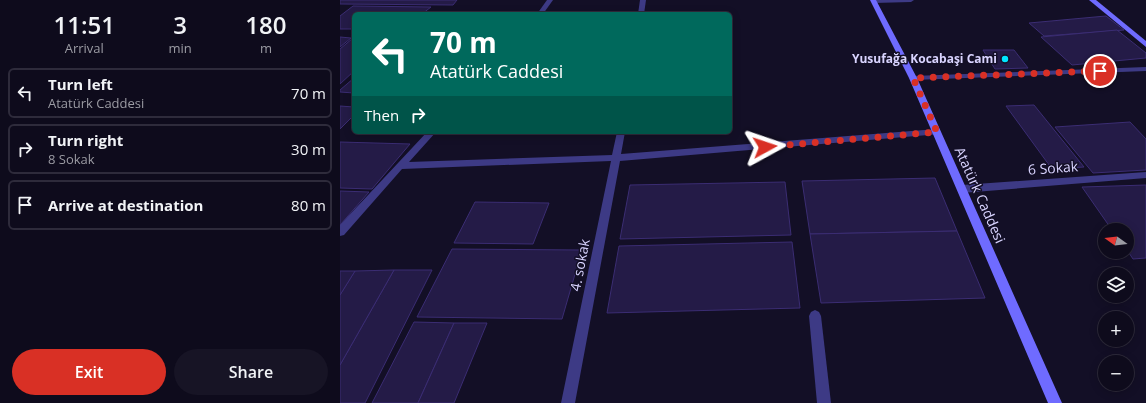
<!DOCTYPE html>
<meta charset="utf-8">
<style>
:root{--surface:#0e0b1c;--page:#171425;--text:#f1f3f6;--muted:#9b9ba3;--line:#2e2b3b;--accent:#d93025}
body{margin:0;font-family:"Open Sans",sans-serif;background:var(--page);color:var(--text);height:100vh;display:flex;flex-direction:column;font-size:15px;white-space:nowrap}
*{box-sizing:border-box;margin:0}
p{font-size:13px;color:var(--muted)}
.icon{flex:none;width:22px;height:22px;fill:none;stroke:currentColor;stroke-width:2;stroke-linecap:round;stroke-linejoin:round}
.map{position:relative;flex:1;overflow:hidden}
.side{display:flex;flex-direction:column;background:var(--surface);width:340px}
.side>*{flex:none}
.top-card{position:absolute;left:12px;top:12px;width:380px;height:122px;border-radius:6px;box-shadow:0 2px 10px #0003,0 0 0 1px var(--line);background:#00695c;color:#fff;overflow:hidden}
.needle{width:26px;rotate:285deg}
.tools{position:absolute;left:758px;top:223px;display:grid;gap:8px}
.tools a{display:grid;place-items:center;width:36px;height:36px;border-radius:50%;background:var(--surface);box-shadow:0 2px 10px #0003,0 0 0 1px var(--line);font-size:20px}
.pin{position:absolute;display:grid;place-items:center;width:34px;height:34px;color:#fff;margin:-17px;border:2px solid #fff;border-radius:50%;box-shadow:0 1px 4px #0007}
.me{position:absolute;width:44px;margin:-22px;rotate:85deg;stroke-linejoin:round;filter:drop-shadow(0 0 3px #0008)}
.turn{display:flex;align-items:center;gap:14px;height:84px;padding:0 12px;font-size:18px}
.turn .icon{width:52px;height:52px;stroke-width:2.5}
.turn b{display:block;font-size:28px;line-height:34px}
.then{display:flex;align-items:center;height:38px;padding:0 12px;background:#0003;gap:8px;font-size:15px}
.eta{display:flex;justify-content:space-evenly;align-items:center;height:68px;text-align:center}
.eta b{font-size:24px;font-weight:600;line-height:28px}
.primary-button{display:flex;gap:8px;margin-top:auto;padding:8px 12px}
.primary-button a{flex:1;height:46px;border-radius:24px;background:var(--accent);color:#fff;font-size:16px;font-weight:600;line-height:46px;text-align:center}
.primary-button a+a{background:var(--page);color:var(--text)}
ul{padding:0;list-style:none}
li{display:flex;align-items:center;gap:12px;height:50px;margin:0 8px 6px;padding:0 4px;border:2px solid var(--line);border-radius:6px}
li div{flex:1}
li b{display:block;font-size:15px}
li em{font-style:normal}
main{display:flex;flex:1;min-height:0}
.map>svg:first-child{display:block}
</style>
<main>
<section class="side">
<div class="eta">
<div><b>11:51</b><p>Arrival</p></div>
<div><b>3</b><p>min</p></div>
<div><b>180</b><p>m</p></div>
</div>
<ul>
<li><svg class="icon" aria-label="left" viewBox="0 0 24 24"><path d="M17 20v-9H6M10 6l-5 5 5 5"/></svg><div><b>Turn left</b><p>Atatürk Caddesi</p></div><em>70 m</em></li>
<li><svg class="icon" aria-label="right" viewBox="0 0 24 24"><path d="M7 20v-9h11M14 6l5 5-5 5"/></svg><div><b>Turn right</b><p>8 Sokak</p></div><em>30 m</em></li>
<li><svg class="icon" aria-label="arrive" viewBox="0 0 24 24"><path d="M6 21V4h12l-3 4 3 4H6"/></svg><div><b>Arrive at destination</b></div><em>80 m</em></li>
</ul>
<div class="primary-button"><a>Exit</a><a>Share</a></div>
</section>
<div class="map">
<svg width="806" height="403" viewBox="0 0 806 403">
<rect width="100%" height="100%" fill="#130f26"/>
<!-- building -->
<g fill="#241b47" stroke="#3b2d73">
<polygon points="0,0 117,0 113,5 0,4"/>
<polygon points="13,6 91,7 82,14 14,14 14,29 0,29 0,16"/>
<polygon points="90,12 139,14 88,14"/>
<polygon points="766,16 784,30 704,36 689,23"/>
<polygon points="777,30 806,53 806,58 732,65 701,37"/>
<polygon points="0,37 11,38 0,47"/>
<polygon points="13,38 14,71 0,84 0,49"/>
<polygon points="643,50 674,50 688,68 655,69"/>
<polygon points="14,78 14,93 0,92 0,90"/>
<polygon points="694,105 744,167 712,169 666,106"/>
<polygon points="0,106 14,107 14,115 0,129"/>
<polygon points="790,122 806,139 806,170 753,173 715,127"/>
<polygon points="0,142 70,144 32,189 0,188"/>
<polygon points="595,178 617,231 470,234 462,181"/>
<polygon points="445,182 451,235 280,239 290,185"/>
<polygon points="806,185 806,258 793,259 787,250 787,230 772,230 742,187"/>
<polygon points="0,191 29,192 0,225"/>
<polygon points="135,202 209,203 193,244 114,243"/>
<polygon points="617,231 645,298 481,303 470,234"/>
<polygon points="452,242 460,308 267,313 279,246"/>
<polygon points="112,249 242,250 222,319 77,317"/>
<polygon points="54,270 92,270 25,403 0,403 0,365"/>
<polygon points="54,270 0,365 0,295 15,271"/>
<polygon points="0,271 15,271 0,295"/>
<polygon points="74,322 114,323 78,403 32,403"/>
<polygon points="114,323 147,323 114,403 78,403"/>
</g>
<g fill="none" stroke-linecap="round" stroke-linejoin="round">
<!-- street -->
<g fill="#3d3a85" fill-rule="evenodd">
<polygon points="207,0 213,0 203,14 197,14"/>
<polygon points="300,0 306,0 304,14 298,14"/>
<polygon points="532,0 574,0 571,2 534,3 532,2"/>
<polygon points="806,67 806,71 573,80 569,78 573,76"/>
<polygon points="597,129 601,132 600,134 280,161 235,403 221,403 271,161 62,169 4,235 0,236 0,225 87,132 96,132 69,162 272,155 277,132 285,132 281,154"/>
<polygon points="806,172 806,178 622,193 619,192 617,189 619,186 622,185"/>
<polygon points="475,310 479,312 481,316 491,403 477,403 469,316 471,312"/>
</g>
<!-- secondary -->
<g fill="#6f6bff" fill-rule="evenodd">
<polygon points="530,0 536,0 577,78 722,403 708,403 569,78"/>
<polygon points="749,0 756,0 806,41 806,47"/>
</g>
</g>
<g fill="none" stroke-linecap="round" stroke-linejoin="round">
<!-- route -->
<polyline stroke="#d93025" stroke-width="7" stroke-dasharray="0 12.6" points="425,147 597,132 573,78 760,71"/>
</g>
<!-- markers -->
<circle fill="#00e5ff" stroke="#130f26" stroke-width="1.5" cx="665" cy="59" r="4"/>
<g text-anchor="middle" stroke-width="3" stroke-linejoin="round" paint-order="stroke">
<!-- far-poi labels -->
<g font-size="12" font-weight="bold" fill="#d9d4ff" stroke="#130f26" text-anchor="end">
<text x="657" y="63">Yusufağa Kocabaşi Cami</text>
</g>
<!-- street labels -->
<g font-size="14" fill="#d9d4ff" stroke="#130f26">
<text transform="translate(713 168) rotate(-4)" y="5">6 Sokak</text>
<text transform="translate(640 195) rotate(66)" y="5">Atatürk Caddesi</text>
<text transform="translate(240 265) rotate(-79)" y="5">4. sokak</text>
</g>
</g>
</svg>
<div class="tools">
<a><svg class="needle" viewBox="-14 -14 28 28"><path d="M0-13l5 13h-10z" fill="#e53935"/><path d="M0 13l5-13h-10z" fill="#9b9ba3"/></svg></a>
<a><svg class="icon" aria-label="layers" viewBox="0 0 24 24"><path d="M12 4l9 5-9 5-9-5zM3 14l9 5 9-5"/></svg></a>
<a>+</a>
<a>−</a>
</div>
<div class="pin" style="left:760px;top:71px;background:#d93025"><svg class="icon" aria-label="arrive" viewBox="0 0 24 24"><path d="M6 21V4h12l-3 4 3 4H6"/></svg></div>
<svg class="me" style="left:425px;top:147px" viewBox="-20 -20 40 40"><path d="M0-17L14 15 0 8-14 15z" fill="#d93025" stroke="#fff" stroke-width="4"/></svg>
<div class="top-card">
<div class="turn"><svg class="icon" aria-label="left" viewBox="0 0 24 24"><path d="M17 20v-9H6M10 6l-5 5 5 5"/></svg><div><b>70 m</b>Atatürk Caddesi</div></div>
<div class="then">Then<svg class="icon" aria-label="right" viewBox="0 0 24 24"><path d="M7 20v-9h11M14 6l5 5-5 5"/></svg></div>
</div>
</div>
</main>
